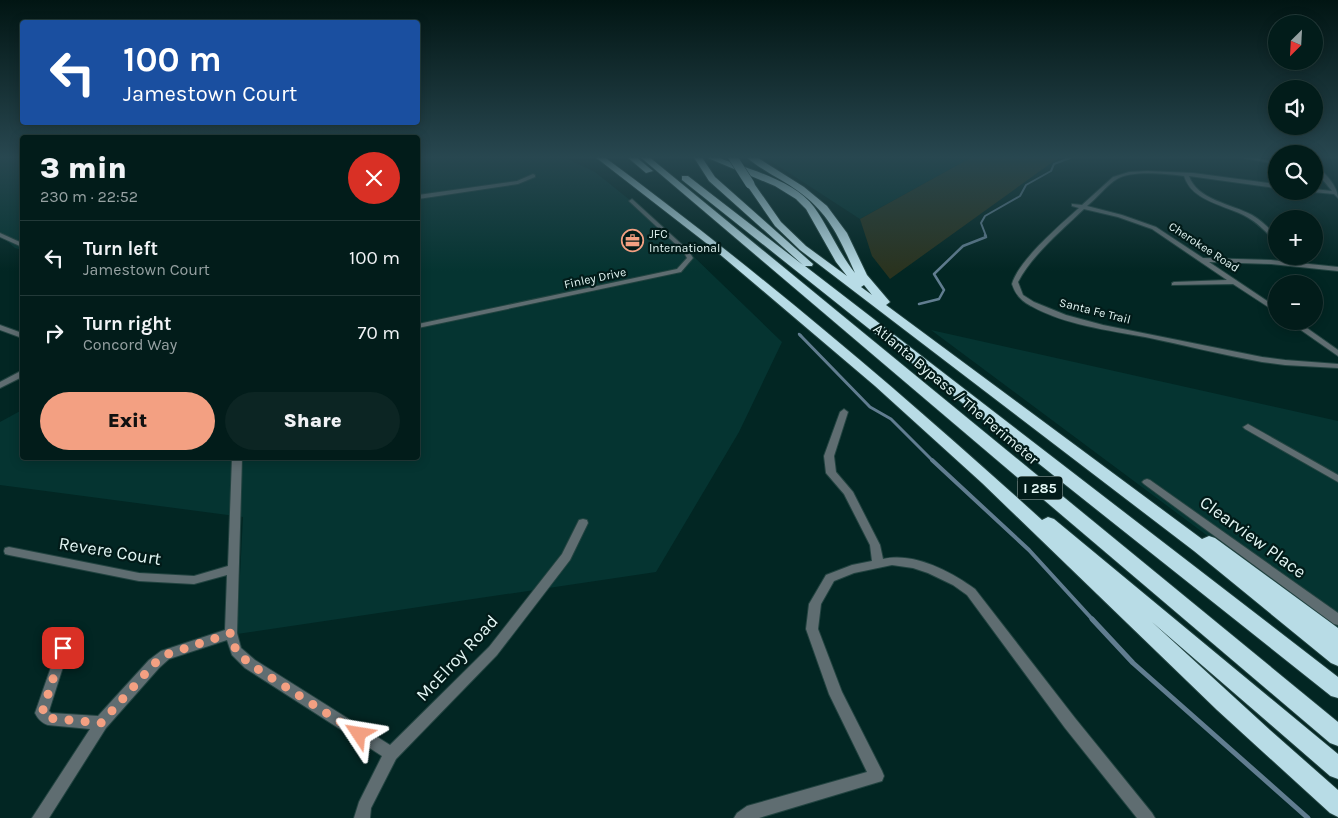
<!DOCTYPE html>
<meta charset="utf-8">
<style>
:root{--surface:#021c1a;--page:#0c2523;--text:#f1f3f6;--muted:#96a1a2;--line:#233a39;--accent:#f3a082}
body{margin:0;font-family:Karla,sans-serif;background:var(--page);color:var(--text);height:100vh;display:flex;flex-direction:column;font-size:19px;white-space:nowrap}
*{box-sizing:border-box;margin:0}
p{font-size:16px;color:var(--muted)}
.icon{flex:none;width:28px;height:28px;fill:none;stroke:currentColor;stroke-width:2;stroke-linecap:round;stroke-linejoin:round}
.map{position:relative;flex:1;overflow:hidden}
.sheet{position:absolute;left:20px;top:135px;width:400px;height:325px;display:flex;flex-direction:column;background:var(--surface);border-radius:5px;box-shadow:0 2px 12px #0003,0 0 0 1px var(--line)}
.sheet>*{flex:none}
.top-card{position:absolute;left:20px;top:20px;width:400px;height:105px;border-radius:5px;box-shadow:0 2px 12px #0003,0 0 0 1px var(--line);background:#1a4fa0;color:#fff;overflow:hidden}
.needle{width:32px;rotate:204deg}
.buttons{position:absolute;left:1268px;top:15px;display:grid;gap:10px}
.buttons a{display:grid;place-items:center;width:55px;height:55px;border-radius:50%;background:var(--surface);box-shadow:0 2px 12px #0003,0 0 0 1px var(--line);font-size:25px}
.pin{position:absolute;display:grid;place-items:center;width:42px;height:42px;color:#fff;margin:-21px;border-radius:10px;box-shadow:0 2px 8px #0006}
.me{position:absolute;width:55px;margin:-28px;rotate:303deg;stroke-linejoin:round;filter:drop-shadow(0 0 4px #0008)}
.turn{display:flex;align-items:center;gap:18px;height:105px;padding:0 20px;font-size:22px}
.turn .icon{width:65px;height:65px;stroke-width:2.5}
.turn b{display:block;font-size:35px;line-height:42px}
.round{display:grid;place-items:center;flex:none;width:52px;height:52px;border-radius:26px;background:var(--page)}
.headline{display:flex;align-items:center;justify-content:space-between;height:85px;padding:0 20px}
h1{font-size:30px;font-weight:800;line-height:38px}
.primary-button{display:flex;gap:10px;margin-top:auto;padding:10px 20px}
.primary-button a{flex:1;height:58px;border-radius:30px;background:var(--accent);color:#111;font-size:20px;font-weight:800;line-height:58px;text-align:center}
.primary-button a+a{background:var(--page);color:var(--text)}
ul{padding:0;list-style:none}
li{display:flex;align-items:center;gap:15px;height:75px;padding:0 20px;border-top:1px solid var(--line)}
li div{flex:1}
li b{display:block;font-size:19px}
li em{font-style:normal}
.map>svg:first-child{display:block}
</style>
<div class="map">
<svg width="1338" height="818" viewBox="0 0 1338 818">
<rect width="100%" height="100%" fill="#022623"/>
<!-- built -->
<g fill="#053431">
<polygon points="0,156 22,156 22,250 15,248 0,235"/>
<polygon points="418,156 561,156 595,172 661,225 782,342 739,432 656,572 237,634 243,517 0,485 0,422 22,410 22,458 418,458"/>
<polygon points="763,156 974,156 860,219"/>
<polygon points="931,330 1338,421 1338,634 1244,563"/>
</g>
<!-- green -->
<polygon fill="#2a331f" points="974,156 1061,156 890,279 872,256 860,219"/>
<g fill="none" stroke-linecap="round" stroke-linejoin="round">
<!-- stream-far4 -->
<polyline stroke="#617d90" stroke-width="2" points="986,236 981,223 985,216 1020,196 1026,185 1051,171 1054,164 1075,156"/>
<!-- stream-far3 -->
<g stroke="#617d90" stroke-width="2.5">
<polyline points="919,304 939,299 944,290 934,274 963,246 986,237 985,235"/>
<polyline points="799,334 801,336"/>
</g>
<!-- stream-far2 -->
<polyline stroke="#617d90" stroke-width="3" points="800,335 870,407 891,419 934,462"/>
<!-- stream-far1 -->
<polyline stroke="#617d90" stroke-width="4" points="932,460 1029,550 1093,620"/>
<!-- stream -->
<polyline stroke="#617d90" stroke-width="5" points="1092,619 1133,663 1308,818"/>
<defs>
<g id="minor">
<polygon points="1233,156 1245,156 1276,162 1276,164"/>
<path d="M 1314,165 C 1323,170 1338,186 1338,198 L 1334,194 L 1312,192 L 1314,189 L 1332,191 L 1314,169 Z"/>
<path d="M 1147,171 L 1193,173 L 1276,184 L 1276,188 L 1189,176 C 1197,200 1232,204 1252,215 C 1261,220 1269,228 1276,236 L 1276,241 L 1274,240 C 1266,232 1258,223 1247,217 C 1226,205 1192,202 1184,176 C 1166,174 1132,170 1117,179 C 1107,185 1096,199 1087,206 L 1122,215 L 1156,227 L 1203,258 L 1271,260 L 1338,267 L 1338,271 L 1271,264 L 1209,262 L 1276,307 L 1276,312 L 1233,284 L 1172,285 L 1172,283 L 1174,282 L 1227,280 L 1152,229 L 1118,217 L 1084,209 C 1062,230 1032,255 1018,282 L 1023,295 L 1034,302 L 1066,315 L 1103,325 L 1262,357 L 1285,360 L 1338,364 L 1338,368 L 1285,365 L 1262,362 C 1223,355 1184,345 1145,337 C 1107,330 1065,325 1031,306 C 1021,301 1015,294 1012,284 C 1018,261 1061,224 1079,208 L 1072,206 L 1072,204 L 1082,205 L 1113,177 L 1129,172 Z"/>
<polygon points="533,174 535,175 535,177 518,184 418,199 418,195 517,181"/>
<polygon points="632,199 688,250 693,258 681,272 418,328 418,324 677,269 687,258 683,251 630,202 629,201"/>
<polygon points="0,233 22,243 22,247 0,237"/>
<polygon points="1288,321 1297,321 1338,350 1338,356"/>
<polygon points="0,325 22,333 22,338 0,330"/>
<polygon points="19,372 22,372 22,377 0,388 0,382"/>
<path d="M 844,409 L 848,412 L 834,456 L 836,472 L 853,492 L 880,545 L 883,559 C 914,552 950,571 975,589 L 1075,718 L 1152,813 L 1155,818 L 1137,818 L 1065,728 L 967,595 L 953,585 L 928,573 L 913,568 L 892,565 L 854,573 L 834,581 L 821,604 L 818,629 L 842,692 L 882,771 L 884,776 L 882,781 L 759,818 L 734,818 L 737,813 L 747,806 L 867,772 L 829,694 L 806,629 L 809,604 L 826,575 L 852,565 L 872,561 L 870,545 L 844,494 L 826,473 L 824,456 L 840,412 Z"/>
<polygon points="1248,424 1338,475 1338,482 1245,429 1243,427"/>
<path d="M 232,458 L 242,458 L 237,633 L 241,648 L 255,660 L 390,745 L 489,647 L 562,554 L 579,520 L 583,519 L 587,520 L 588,523 L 570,560 L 497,655 L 396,759 L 371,808 L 370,818 L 354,818 L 359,802 L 382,756 L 245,668 L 232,655 L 227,640 L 169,659 L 159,668 L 106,728 L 49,818 L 32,818 L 90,729 L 48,725 C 42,723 38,719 35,713 L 59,644 L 63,643 L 67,644 L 69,648 L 49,711 L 51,713 L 98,716 L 149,660 L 161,651 L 225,630 L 227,575 L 194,584 L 139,581 L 9,555 L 5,554 L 4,551 L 5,548 L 9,547 L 139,573 L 194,576 L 228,566 Z"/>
<polygon points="1147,479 1150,480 1338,613 1338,625 1334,624 1144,484 1142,482 1144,480"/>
</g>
<g id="highway">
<path d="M 594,156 L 603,156 C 756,269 901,392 1042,520 L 1048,517 L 1054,519 L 1338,754 L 1338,779 L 1330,776 L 1152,622 L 1270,730 L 1338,790 L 1338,817 L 1330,813 L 1217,710 L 982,483 L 875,386 L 710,246 Z"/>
<polygon points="626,156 635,156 653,171 646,173"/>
<polygon points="639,156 648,156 1338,722 1338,746 1330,743"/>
<polygon points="693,156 701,156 715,177 813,264 812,266 805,266 1338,677 1338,698 1331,696 682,180 682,176 688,176 803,265 709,181"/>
<path d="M 703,156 L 714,156 C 745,168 794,180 814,207 C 829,228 839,253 855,273 C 840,239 829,213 798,191 C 781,179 761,170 745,156 L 755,156 L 804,187 L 827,206 L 847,233 L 867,275 L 890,302 L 886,305 L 1202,539 L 1209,536 L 1215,538 L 1338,628 L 1338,666 L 1331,663 L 1194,551 L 800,250 L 775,226 L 746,184 L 753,182 L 781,222 L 806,246 L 847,276 L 836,262 L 806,209 L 796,199 L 775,186 ZM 864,285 L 872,295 L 861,287 Z"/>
</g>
</defs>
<!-- minor casing -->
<use href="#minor" stroke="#224340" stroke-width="2"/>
<!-- highway casing -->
<use href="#highway" stroke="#224340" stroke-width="2"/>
<!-- minor -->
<use href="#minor" fill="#5f6d71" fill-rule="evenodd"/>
<!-- highway -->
<use href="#highway" fill="#b8dce6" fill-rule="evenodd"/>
<defs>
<polyline id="highway-bridge" points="732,156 750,184"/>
</defs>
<!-- highway-bridge casing -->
<use href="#highway-bridge" stroke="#224340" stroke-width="10" stroke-linecap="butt"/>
<!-- highway-bridge -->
<use href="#highway-bridge" stroke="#b8dce6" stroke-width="9"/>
</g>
<!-- sky -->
<linearGradient id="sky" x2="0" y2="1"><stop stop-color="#011513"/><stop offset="0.58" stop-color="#284750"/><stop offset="1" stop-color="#284750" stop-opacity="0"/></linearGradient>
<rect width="1338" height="271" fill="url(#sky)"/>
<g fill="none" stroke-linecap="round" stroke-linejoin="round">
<!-- route -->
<polyline stroke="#f3a082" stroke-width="9" stroke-dasharray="0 16.2" points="63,648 42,713 48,718 101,723 154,664 165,655 231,633 236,651 250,664 359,734"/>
</g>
<!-- icons -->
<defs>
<symbol id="office-ring" viewBox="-11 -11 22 22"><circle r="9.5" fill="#021b19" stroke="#f3a082" stroke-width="1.5"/><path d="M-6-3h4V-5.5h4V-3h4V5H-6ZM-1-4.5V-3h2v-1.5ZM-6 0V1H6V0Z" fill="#f3a082"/></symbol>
</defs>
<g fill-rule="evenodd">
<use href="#office-ring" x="620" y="228" width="25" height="25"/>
</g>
<g text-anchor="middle" stroke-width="4.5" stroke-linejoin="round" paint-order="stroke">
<!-- far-poi labels -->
<g font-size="12" fill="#e3f6f4" stroke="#021b19" text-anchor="start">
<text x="649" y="238">JFC<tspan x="649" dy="14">International</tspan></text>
</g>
<!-- far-street labels -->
<g font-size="12" fill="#e3f6f4" stroke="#021b19">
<text transform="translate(1204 247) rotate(33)" y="4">Cherokee Road</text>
<text transform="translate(595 278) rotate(-12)" y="4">Finley Drive</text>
<text transform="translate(1095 311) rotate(14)" y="4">Santa Fe Trail</text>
</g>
<!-- shield labels -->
<rect fill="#021b19" stroke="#a0b4b2" stroke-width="1" x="1017.5" y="476.5" width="45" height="23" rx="4"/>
<g font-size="14" font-weight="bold" fill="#e3f6f4">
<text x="1040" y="493">I 285</text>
</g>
<!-- street labels -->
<g font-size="15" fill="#e3f6f4" stroke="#021b19">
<text transform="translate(956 394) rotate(40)" y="5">Atlanta Bypass / The Perimeter</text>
</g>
<!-- near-street labels -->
<g font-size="18" fill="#e3f6f4" stroke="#021b19">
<text transform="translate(1253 537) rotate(36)" y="6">Clearview Place</text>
<text transform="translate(110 551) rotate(9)" y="6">Revere Court</text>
<text transform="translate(457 658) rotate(-47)" y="6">McElroy Road</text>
</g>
</g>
</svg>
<div class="buttons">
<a><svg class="needle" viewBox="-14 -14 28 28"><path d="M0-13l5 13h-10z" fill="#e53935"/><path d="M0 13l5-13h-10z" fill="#96a1a2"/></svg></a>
<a><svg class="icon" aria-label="sound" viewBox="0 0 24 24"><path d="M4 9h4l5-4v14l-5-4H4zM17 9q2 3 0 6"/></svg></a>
<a><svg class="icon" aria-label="search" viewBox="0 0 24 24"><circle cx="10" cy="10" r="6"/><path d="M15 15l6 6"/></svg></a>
<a>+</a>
<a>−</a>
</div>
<div class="pin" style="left:63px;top:648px;background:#d93025"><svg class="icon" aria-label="arrive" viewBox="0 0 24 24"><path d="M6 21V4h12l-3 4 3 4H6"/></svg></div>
<svg class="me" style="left:359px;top:734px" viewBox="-20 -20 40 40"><path d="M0-17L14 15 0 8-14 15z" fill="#f3a082" stroke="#fff" stroke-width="4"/></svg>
<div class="top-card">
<div class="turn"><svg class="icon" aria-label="left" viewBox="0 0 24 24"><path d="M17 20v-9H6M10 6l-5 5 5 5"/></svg><div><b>100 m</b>Jamestown Court</div></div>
</div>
<section class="sheet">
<div class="headline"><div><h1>3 min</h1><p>230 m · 22:52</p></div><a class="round" style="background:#d93025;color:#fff"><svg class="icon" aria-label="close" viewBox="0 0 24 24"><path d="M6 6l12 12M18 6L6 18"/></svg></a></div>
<ul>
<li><svg class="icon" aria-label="left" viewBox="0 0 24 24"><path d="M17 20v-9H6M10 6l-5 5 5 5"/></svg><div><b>Turn left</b><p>Jamestown Court</p></div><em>100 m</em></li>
<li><svg class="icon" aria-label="right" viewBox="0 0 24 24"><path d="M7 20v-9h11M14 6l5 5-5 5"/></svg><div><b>Turn right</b><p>Concord Way</p></div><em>70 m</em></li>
</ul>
<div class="primary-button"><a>Exit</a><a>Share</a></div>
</section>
</div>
